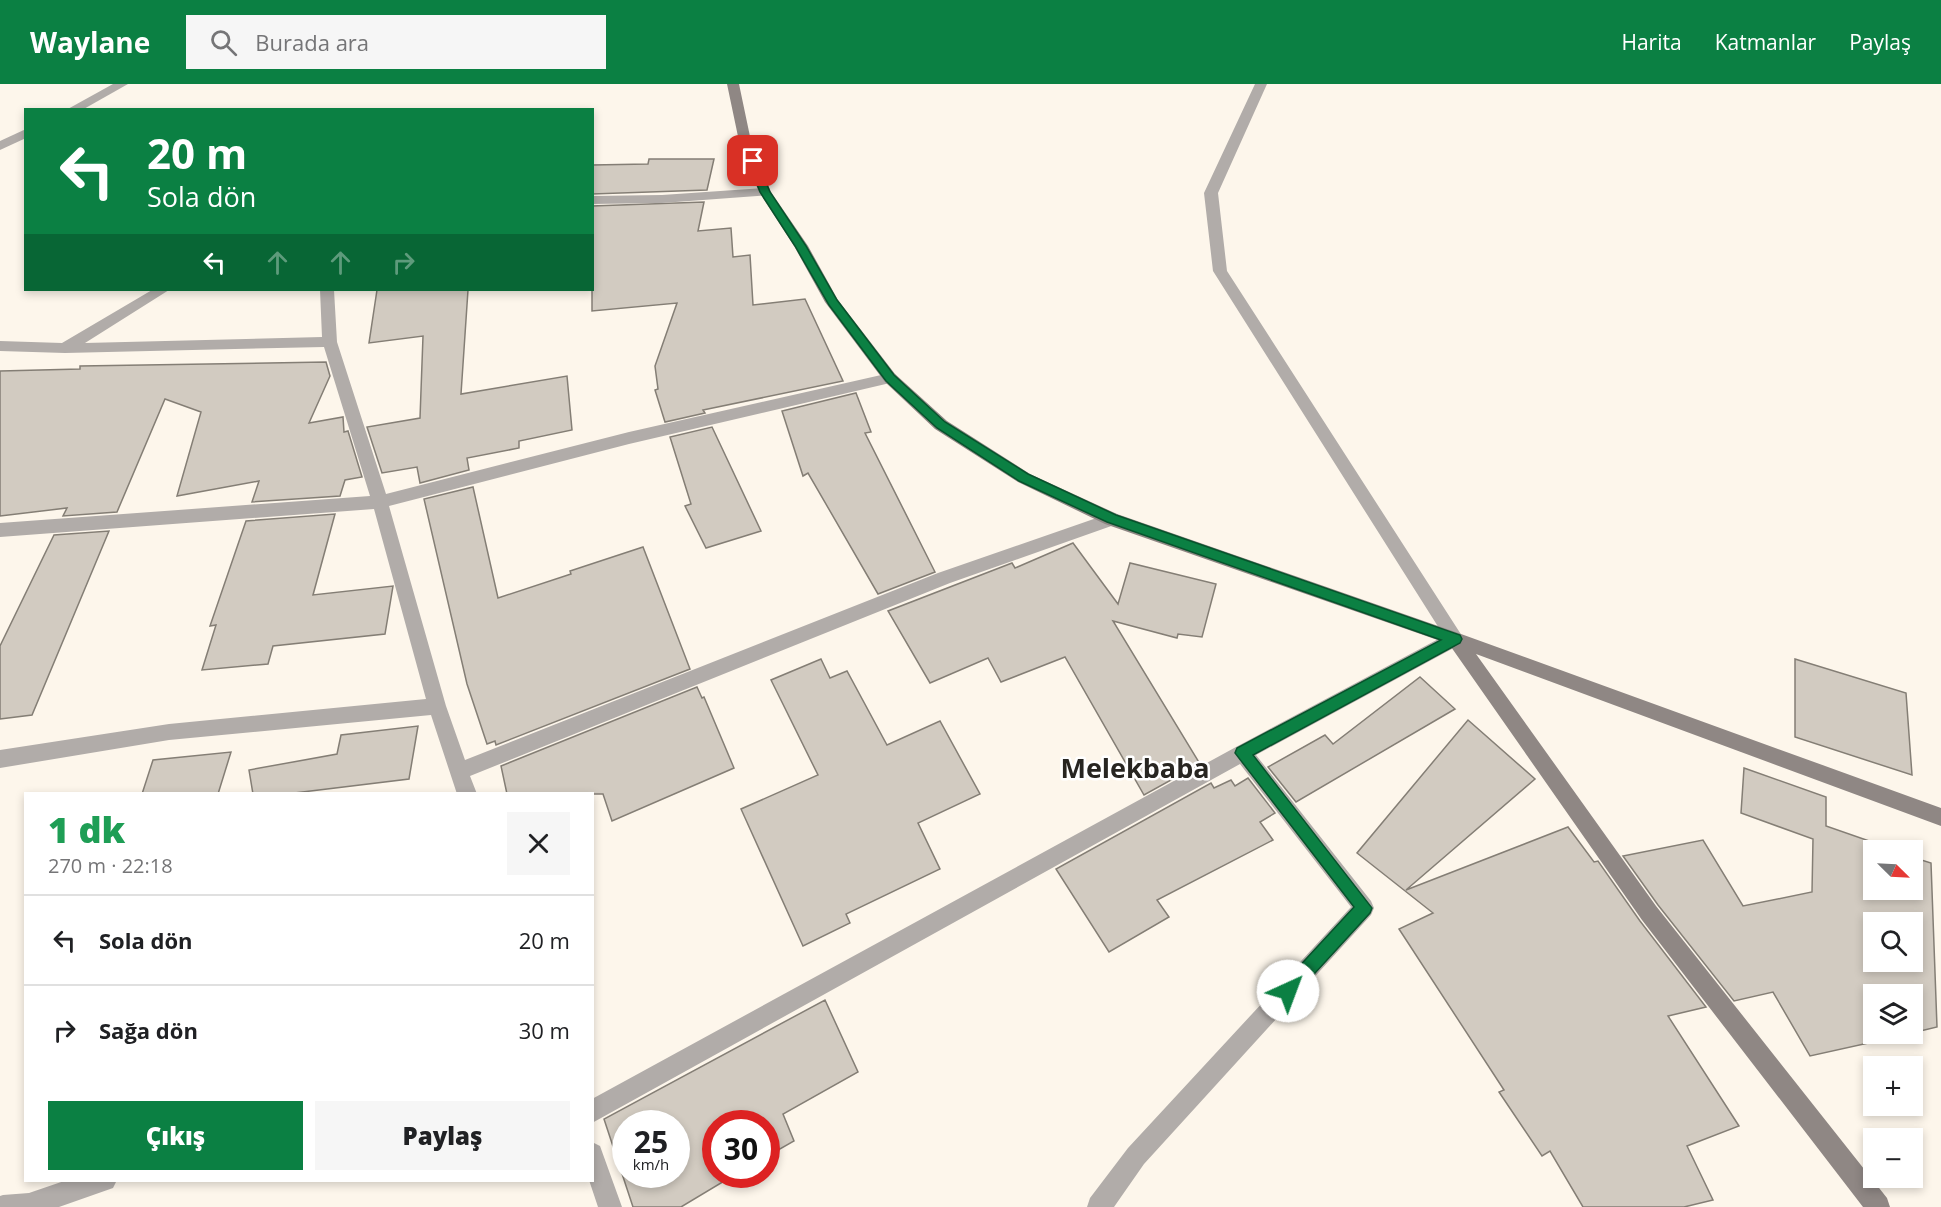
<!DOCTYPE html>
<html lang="tr">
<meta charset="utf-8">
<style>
:root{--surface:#fff;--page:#f6f6f6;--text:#202124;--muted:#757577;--line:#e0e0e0;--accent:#0b8043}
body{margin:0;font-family:"Open Sans",sans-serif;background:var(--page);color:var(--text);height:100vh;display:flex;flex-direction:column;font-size:22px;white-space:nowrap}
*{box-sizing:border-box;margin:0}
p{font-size:20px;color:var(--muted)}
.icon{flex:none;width:33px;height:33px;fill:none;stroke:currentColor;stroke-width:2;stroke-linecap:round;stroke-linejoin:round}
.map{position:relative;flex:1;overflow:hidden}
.side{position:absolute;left:24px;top:708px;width:570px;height:390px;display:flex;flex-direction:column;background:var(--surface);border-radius:0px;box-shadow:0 3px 9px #0003}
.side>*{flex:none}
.top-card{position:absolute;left:24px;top:24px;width:570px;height:183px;border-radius:0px;box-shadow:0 3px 9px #0003;background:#0b8043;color:#fff;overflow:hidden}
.needle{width:39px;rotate:114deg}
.controls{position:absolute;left:1863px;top:756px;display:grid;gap:12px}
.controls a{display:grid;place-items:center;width:60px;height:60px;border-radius:0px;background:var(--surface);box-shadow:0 3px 9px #0003;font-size:30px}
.speed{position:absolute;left:612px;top:1026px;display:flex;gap:12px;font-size:30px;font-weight:700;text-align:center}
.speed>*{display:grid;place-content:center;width:78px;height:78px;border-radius:50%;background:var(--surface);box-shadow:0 3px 9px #0003;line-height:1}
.speed small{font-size:15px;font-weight:400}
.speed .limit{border:9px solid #d22;background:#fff;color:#111}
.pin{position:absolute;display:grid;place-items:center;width:51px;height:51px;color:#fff;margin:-26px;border-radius:12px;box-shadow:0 3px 9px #0006}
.me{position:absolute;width:66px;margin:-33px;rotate:43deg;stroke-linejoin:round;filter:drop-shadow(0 0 4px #0008)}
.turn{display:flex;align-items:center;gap:21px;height:126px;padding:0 24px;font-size:27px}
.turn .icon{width:78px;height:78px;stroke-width:2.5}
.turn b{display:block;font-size:42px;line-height:51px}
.lanes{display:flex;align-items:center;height:57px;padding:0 24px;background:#0003;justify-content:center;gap:30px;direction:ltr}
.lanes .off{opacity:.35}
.round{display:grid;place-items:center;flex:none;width:63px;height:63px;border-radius:0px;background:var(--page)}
.head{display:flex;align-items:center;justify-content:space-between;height:102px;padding:0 24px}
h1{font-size:36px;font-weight:800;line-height:45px;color:#1e9e55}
.primary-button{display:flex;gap:12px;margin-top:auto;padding:12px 24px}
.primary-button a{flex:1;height:69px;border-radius:0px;background:var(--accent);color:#fff;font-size:24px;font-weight:800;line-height:69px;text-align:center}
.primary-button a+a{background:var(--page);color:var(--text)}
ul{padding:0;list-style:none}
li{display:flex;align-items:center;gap:18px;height:90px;padding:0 24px;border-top:2px solid var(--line)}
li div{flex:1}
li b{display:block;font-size:22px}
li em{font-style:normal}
header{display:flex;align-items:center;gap:36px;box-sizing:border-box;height:84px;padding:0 30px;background:var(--accent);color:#fff}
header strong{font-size:28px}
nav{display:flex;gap:33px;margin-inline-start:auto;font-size:21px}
.search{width:420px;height:54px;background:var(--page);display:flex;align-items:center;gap:15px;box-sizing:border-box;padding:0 21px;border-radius:0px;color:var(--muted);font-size:22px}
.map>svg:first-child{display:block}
</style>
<header>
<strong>Waylane</strong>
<div class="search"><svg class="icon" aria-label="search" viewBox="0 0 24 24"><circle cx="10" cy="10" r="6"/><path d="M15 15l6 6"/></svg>Burada ara</div>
<nav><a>Harita</a><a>Katmanlar</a><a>Paylaş</a></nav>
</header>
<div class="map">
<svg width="1941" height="1123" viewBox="0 0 1941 1123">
<rect width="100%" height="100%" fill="#fdf6eb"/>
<!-- building -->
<g fill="#d2cbc1" stroke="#847e75" stroke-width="1.5" fill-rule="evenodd">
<polygon points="649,75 714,75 707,106 592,110 592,81 648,80"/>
<polygon points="704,118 698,147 731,144 733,173 750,171 753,221 805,215 843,297 703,326 705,329 665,338 655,306 658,305 655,282 677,219 592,227 592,122"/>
<polygon points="377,206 468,206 461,310 567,292 572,346 519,357 519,364 467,374 469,386 420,399 417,383 382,389 367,343 420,334 423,252 369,259"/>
<polygon points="326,278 330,292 309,339 343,333 344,348 348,347 362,393 345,396 340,412 252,418 259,397 177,412 201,328 165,315 117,428 63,432 67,424 0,432 0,287 80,285 80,282"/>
<polygon points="856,309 871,348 865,349 935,488 878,510 808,389 803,392 782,327"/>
<polygon points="712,343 761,447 706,464 685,422 691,420 670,353"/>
<polygon points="473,403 498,514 571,490 570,487 643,463 690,585 496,661 495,657 487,660 467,600 424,415"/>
<polygon points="335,430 313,511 393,502 385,550 273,562 268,580 202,586 216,541 210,542 246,437"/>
<polygon points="109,447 32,631 0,635 0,562 54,451"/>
<polygon points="1073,459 1118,520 1130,479 1216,500 1202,553 1178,550 1177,554 1113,537 1200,680 1144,711 1065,573 1001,598 988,574 930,599 888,527 1012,479 1015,484"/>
<polygon points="821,575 830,594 847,587 887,661 940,637 980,710 918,739 940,785 846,830 850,839 803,862 741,725 818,691 771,596"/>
<polygon points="1795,575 1906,609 1912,691 1795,653"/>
<polygon points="1420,593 1455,625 1296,718 1268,683 1325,651 1333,660"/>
<polygon points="697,603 702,614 704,613 734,684 612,737 603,710 507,710 501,682"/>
<polygon points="1468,636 1535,695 1406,806 1568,743 1594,778 1598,777 1640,837 1706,923 1668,932 1739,1042 1687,1062 1713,1116 1684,1123 1583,1123 1550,1067 1542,1072 1499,1008 1504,1006 1399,845 1433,829 1357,769"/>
<polygon points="418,642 409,695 286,710 253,710 249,686 337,670 341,651"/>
<polygon points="231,668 218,710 142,710 153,676"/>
<path d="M 1744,684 L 1826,713 L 1826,742 L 1895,766 L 1874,766 L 1874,806 L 1912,806 L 1912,773 L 1931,779 L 1937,943 L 1912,949 L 1912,910 L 1874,910 L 1874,950 L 1909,950 L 1810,972 L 1773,908 L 1734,917 L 1658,821 L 1623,772 L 1703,756 L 1743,822 L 1812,808 L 1813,755 L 1741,729 ZM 1874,838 L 1912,838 L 1912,878 L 1874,878 Z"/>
<polygon points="1248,694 1275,729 1260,738 1273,756 1157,816 1169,833 1109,868 1056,785 1211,699 1214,704 1231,696 1235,702"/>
<path d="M 825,916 L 858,988 L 783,1030 L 794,1057 L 766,1073 L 766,1040 L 716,1040 L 716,1090 L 736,1090 L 681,1123 L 633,1123 L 604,1035 ZM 626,1040 L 676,1040 L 676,1090 L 626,1090 Z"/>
</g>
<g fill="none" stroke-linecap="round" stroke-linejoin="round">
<!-- street -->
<g fill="#b1aca9" fill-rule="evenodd">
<polygon points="113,0 128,0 82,26 66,26"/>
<polygon points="1255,0 1267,0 1218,109 1227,187 1464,555 1461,560 1256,671 1371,817 1374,824 1371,831 1144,1080 1114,1123 1087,1123 1090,1114 1128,1064 1351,823 1240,680 592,1039 592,1015 1236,663 1444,552 1213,187 1204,109"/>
<polygon points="26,45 26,54 0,66 0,57"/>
<polygon points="765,104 771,108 770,111 662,119 592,120 592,112 662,111"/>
<polygon points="152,206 169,206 85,259 322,253 320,206 334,206 337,258 386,410 629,348 890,289 895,290 898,294 895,298 890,299 629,360 389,422 446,622 465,676 938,489 1111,429 1117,430 1119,435 1117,440 950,499 470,692 477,710 457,710 431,631 169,656 0,684 0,666 169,640 426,615 374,425 0,453 0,439 370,412 324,263 65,269 0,267 0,257 62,259"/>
<polygon points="592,1058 600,1062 622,1123 598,1123 589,1096 592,1096"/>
<polygon points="67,1096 117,1096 113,1104 59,1123 0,1123 0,1112 3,1111 29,1109"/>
</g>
<!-- secondary -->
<polygon fill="#8f8784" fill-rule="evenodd" points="727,0 739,0 752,62 771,108 808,162 838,216 895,290 947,337 1030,390 1117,430 1461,550 1941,724 1941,742 1476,570 1656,822 1887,1114 1890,1123 1863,1123 1642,836 1449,560 1105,440 1018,398 935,345 885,298 825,218 794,162 759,108 740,62"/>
</g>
<!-- route -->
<polygon fill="#0b8043" stroke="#07532c" stroke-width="1.5" points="753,74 757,77 770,108 806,162 837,216 894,291 945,338 1028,390 1116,431 1460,551 1462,555 1460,559 1253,671 1372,824 1370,829 1294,912 1288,915 1282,912 1280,907 1282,901 1354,823 1235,669 1237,664 1441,556 1107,438 1019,397 937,344 886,297 829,221 795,162 760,108 748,77"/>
<g text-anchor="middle" stroke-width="5" stroke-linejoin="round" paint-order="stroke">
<!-- district labels -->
<g font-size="27" font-weight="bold" fill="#272521" stroke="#fff">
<text x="1135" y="694">Melekbaba</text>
</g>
</g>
</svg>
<div class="controls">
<a><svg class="needle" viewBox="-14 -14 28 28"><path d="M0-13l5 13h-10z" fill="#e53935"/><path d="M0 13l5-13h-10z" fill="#757577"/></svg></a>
<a><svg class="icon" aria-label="search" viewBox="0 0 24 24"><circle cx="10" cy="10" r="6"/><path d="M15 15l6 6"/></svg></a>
<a><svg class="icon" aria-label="layers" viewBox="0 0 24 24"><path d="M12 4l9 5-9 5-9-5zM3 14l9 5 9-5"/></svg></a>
<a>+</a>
<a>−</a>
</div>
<div class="speed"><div>25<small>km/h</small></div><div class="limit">30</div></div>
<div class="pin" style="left:753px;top:77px;background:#d93025"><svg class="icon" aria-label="arrive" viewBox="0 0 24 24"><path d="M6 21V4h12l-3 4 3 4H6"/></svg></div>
<svg class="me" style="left:1288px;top:907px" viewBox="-20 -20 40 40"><circle r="19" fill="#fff"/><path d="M0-13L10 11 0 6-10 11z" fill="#0b8043"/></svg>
<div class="top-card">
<div class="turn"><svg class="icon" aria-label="left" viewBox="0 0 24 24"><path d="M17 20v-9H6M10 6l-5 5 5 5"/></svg><div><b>20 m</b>Sola dön</div></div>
<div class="lanes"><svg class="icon" aria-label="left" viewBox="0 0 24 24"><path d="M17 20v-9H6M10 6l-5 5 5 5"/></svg><svg class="icon off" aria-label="ahead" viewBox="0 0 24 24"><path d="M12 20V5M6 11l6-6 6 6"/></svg><svg class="icon off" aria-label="ahead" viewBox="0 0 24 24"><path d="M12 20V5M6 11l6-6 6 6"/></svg><svg class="icon off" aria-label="right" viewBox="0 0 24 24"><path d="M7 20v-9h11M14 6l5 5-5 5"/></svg></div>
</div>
<section class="side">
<div class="head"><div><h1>1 dk</h1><p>270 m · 22:18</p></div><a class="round"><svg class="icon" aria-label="close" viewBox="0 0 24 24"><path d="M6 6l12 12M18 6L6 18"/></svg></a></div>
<ul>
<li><svg class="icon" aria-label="left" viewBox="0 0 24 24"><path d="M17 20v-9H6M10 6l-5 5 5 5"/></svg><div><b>Sola dön</b></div><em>20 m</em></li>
<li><svg class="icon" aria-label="right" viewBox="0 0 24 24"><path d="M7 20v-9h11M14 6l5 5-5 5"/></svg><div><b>Sağa dön</b></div><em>30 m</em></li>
</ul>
<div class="primary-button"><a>Çıkış</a><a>Paylaş</a></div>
</section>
</div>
